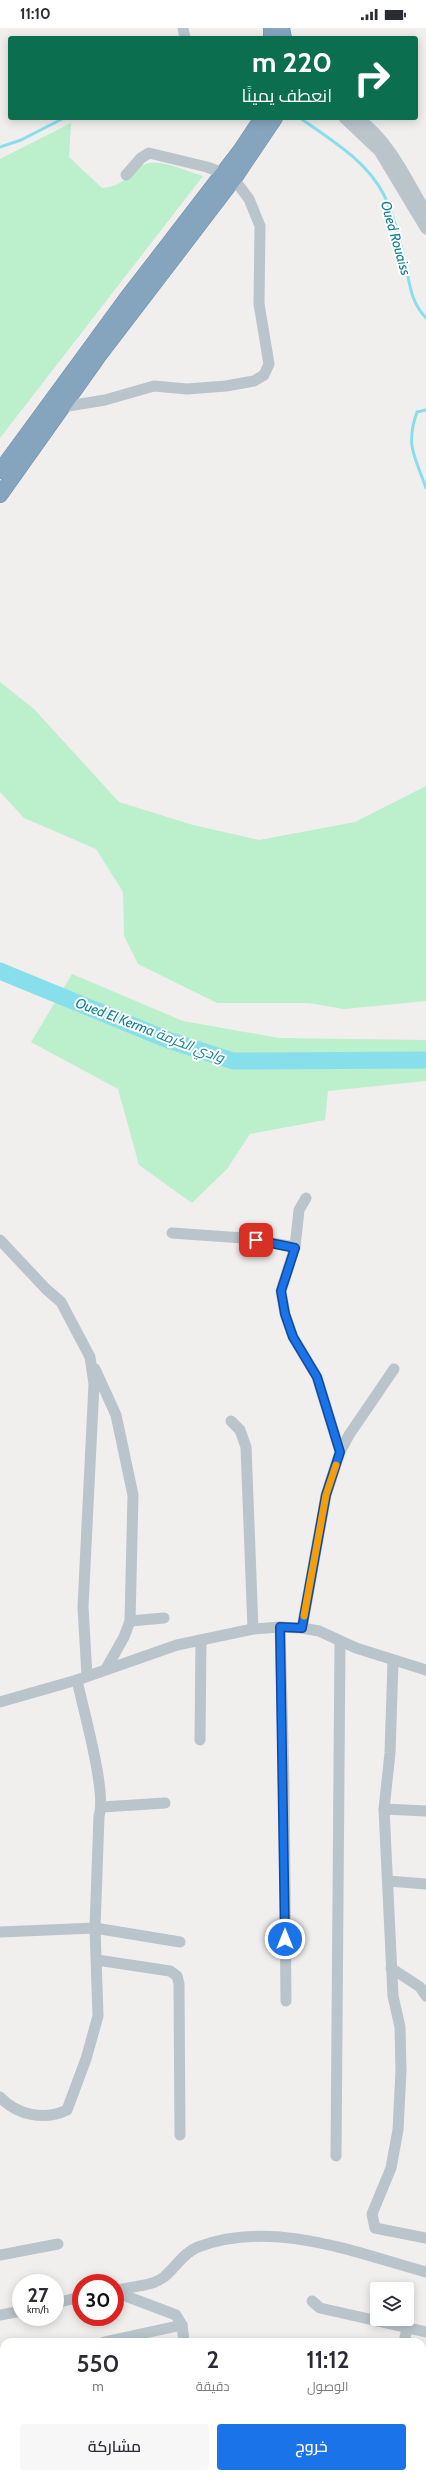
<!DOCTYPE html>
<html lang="ar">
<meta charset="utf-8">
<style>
:root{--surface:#fff;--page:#f7f7f7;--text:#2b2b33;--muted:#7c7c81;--accent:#1a73e8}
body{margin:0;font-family:Cabin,Cairo,sans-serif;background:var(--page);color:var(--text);direction:rtl;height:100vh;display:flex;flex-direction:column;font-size:15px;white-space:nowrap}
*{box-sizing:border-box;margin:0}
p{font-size:13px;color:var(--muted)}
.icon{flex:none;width:22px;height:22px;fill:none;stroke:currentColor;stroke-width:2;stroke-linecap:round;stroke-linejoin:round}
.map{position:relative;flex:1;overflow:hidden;direction:ltr}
.details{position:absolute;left:0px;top:2310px;width:426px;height:140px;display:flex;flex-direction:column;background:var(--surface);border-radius:12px 12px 0 0;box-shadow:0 2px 10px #0003;direction:rtl}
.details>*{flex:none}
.banner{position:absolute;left:8px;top:8px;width:410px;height:84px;border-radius:4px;box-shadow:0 2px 10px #0003;direction:rtl;background:#0b6e4f;color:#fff;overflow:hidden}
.fabs{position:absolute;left:370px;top:2254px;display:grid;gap:8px}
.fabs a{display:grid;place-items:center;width:44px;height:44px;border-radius:4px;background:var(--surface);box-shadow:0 2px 10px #0003;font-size:20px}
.speed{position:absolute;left:12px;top:2246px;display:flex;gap:8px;font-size:20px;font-weight:700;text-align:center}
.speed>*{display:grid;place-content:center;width:52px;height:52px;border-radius:50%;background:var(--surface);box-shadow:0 2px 10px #0003;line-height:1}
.speed small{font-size:10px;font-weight:400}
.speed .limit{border:6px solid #d22;background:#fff;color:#111}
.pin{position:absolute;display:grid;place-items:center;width:34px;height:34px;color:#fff;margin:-17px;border-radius:8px;box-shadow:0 2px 6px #0006}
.me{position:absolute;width:44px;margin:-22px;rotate:0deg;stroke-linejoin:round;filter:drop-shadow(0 0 3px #0008)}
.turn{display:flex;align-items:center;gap:14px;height:84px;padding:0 20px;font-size:18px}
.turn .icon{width:52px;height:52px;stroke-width:2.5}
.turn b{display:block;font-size:28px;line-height:34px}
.eta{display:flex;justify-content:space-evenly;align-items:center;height:68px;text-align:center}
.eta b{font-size:24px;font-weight:600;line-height:28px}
.primary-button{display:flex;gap:8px;margin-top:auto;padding:8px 20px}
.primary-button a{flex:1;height:46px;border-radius:4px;background:var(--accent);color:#fff;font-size:16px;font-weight:600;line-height:46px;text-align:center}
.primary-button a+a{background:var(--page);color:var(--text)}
.status{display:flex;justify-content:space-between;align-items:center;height:28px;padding:0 20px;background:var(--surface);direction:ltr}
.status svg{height:11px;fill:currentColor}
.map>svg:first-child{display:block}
</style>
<div class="status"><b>11:10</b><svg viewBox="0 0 49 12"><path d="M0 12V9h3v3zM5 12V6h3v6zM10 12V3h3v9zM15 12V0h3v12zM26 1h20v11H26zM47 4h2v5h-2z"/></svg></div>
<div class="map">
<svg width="426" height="2450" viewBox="0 0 426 2450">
<rect width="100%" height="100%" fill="#f1eeee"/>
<!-- green -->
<g fill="#bcefcc">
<path d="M 71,95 L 69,129 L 102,160 C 129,158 129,140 146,136 C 163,131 187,144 203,148 L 0,410 L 0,131 Z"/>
<polygon points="0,654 34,681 119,774 193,797 259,812 355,794 426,758 426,973 344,981 309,975 217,975 138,936 124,908 123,864 96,821 24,790 0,764"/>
<polygon points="72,946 183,993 279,1010 426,1012 426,1053 328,1063 325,1092 250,1106 227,1141 192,1175 139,1137 118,1061 31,1014"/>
</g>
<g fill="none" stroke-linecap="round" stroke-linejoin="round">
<!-- stream -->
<g stroke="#88dfec" stroke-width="3">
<path d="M 300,90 C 330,111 367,133 384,167 C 394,187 400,213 405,234 C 410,256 410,273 426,290"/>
<polyline points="0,119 21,112 64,90"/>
<path d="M 426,382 L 417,384 C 405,418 415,428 426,460"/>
</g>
<!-- river -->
<polyline stroke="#88dfec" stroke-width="17" points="0,943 168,1012 233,1033 426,1032"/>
<defs>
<g id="highway">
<polyline points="271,0 271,10"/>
<polyline points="282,0 284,10"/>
<polyline points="0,443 126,271 240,123 262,90"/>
<polyline points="0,467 98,329 234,151 275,90"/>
</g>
</defs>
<!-- highway casing -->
<use href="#highway" stroke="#7190a9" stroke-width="16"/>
<!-- minor -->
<g stroke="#b9c4cb" stroke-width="11">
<polyline points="183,0 185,10"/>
<polyline points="344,90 379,123 426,201"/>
<path d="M 358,90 C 390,113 406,150 426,184"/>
<polyline points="126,147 141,130 149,125 207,139 223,145"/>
<polyline points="62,379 105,372 154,358 187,361 226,358 254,353 264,347 269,336 259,276 260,198 249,171 234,151"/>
<polyline points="306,1170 299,1182 295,1219 281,1263 285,1286 293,1309 317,1349 340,1424"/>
<polyline points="172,1205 243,1210 295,1219"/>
<polyline points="0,1212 46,1261 61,1274 90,1329 94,1356 83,1579 87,1648"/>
<polyline points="95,1341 116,1387 133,1467 130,1593 124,1609 106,1641"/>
<polyline points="231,1393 240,1402 246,1419 253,1601"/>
<polyline points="130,1593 164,1590"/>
<polyline points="280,1599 284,1756 286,1973"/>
<polyline points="302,1600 326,1467 340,1424 349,1407 394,1341"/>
<polyline points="393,1634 390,1725 384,1781 393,1968 400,1999 401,2043 398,2102 391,2140 372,2186 375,2200 426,2210"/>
<polyline points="0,1674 77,1652 177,1617 253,1601 280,1599 302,1600 319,1603 356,1620 426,1642"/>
<polyline points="200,1712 201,1612"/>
<polyline points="102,1779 165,1775"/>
<polyline points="384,1781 426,1783"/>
<polyline points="388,1853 426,1856"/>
<polyline points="0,1904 95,1900 180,1914"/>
<polyline points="97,1932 170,1943 177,1948 179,1956 180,2107"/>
<polyline points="391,1940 420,1959 426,1968"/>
<path d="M 0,2069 C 17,2087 44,2093 67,2082 L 86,2031 L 98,1988 L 95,1900 L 99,1788 C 107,1764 83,1681 77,1652"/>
<polyline points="336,2128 340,1613"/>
<polyline points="0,2227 58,2216"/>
<path d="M 115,2263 C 130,2258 151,2259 164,2249 C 175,2240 184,2224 198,2219 C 273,2191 353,2224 426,2244"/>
<polyline points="115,2264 176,2287 182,2297"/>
<polyline points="312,2273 320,2280 426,2304"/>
<polyline points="55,2275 81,2269"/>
<polyline points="0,2287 21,2283"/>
<polyline points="104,2314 182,2297 184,2314"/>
<polyline points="404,2314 407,2301"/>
<polyline points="3,2340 4,2344"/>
<polyline points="422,2406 424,2411"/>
<polyline points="19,2446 20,2450"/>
<polyline points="107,2446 108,2450"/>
<polyline points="149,2446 150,2450"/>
<polyline points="186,2450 187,2446"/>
<polyline points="237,2450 239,2446"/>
<polyline points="344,2450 351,2446"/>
</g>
<!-- highway -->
<use href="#highway" stroke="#85a5be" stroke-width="15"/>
</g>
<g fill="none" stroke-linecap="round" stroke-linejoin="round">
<defs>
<polyline id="route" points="256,1212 295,1220 281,1263 285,1286 293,1309 317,1349 340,1424 326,1467 302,1600 280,1599 285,1911"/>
</defs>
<!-- route casing -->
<use href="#route" stroke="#114b97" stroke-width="10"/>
<!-- route -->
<use href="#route" stroke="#1a73e8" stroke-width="7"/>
<!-- slow -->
<polyline stroke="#f59e0b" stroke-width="7" points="304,1588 326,1467 336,1437"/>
</g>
<g text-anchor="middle" stroke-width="4" stroke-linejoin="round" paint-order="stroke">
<!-- water labels -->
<g font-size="14" font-style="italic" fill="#0c8193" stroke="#fff">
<text transform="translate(396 210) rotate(74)" y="5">Oued Rouaiss</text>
<text transform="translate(150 1002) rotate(21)" y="5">Oued El Kerma وادي الكرمة</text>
</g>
</g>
</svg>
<div class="fabs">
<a><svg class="icon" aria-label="layers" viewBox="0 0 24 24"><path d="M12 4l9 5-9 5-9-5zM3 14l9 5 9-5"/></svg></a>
</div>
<div class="speed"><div>27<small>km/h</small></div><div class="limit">30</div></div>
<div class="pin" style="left:256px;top:1212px;background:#d93025"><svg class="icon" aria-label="arrive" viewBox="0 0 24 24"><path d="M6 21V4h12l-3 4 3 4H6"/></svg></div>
<svg class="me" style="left:285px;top:1911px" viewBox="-20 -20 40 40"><circle r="17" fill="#1a73e8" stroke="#fff" stroke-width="3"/><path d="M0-11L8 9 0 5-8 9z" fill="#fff"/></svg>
<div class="banner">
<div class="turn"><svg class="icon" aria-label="right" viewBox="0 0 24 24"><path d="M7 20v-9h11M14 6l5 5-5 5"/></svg><div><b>220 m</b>انعطف يمينًا</div></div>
</div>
<section class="details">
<div class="eta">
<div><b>11:12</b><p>الوصول</p></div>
<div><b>2</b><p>دقيقة</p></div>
<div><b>550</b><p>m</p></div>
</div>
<div class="primary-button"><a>خروج</a><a>مشاركة</a></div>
</section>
</div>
